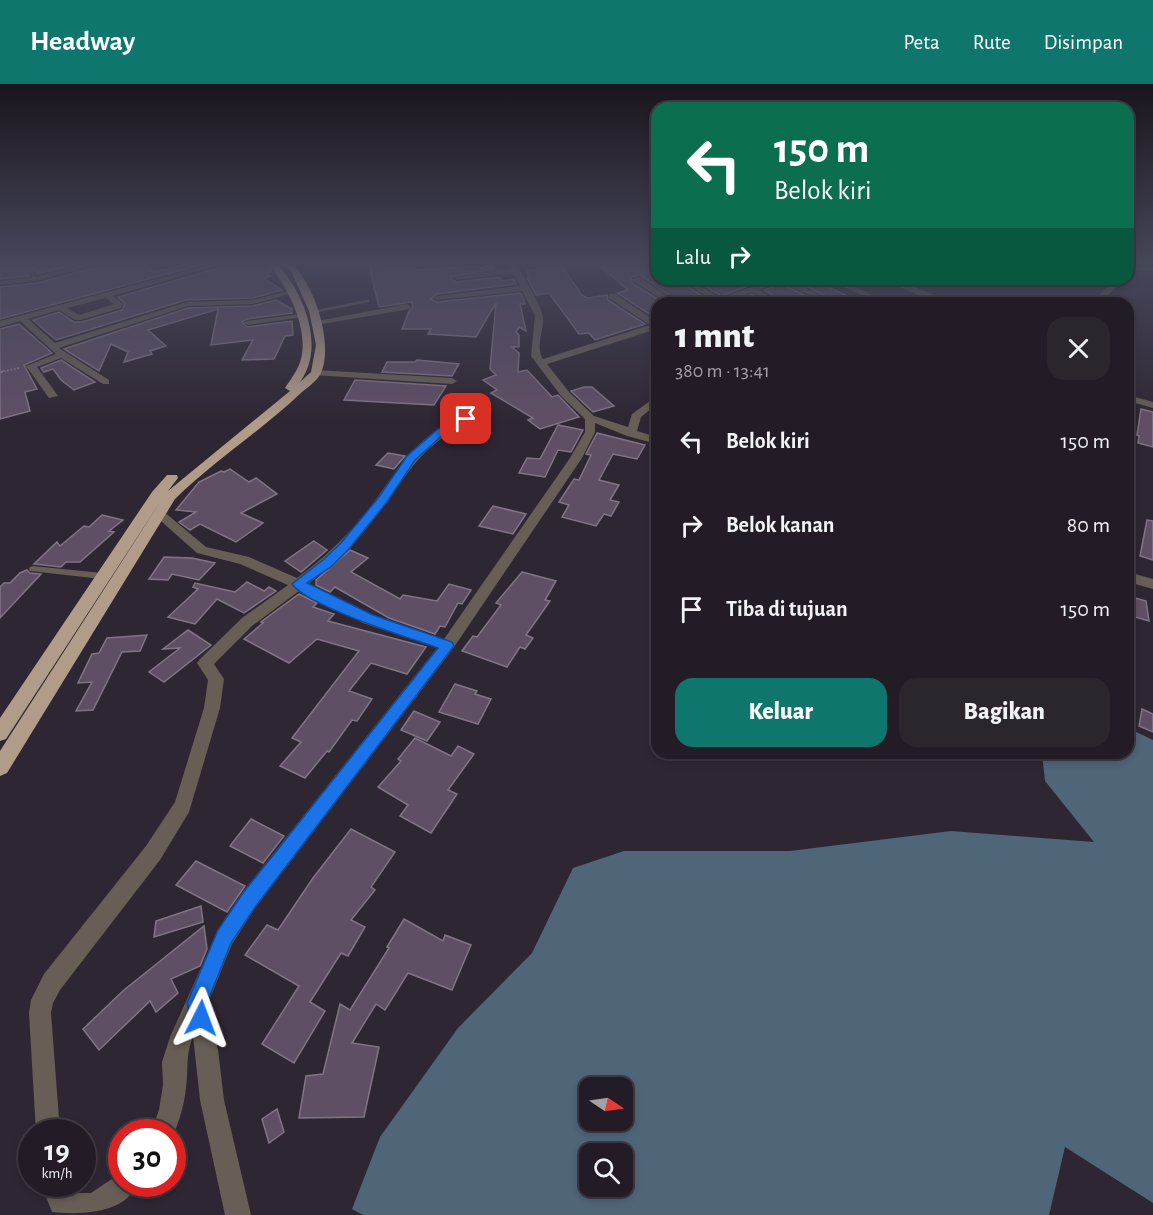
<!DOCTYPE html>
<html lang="id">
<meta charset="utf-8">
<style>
:root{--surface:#231c26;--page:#2b252e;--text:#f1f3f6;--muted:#a3a1a7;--line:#403a43;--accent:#0f766e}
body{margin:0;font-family:"Alegreya Sans",sans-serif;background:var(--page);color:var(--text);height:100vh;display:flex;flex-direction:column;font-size:22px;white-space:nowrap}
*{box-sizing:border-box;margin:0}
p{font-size:20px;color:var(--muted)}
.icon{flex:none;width:33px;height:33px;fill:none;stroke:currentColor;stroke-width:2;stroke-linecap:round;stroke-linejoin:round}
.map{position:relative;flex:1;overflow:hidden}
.details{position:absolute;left:651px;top:213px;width:483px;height:462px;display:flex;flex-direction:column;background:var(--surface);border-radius:18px;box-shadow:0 3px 9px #0003,0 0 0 2px var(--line)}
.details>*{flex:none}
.guide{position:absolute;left:651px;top:18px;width:483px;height:183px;border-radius:18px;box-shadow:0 3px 9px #0003,0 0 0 2px var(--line);background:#0b6e4f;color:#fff;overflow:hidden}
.needle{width:39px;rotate:103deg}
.fabs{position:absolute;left:579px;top:993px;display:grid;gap:12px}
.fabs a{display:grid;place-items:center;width:54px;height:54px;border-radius:12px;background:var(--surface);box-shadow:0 3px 9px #0003,0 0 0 2px var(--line);font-size:30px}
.speed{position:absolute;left:18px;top:1035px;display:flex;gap:12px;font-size:30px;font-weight:700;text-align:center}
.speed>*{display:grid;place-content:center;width:78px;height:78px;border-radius:50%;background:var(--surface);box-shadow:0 3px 9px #0003,0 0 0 2px var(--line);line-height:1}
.speed small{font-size:15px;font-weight:400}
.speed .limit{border:9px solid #d22;background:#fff;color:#111}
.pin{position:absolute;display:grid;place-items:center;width:51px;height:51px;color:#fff;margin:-26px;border-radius:12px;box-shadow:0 3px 9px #0006}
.me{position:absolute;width:66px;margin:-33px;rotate:3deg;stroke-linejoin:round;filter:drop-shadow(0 0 4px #0008)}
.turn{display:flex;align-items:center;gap:21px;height:126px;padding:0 24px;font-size:27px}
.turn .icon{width:78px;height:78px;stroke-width:2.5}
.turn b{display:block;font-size:42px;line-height:51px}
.then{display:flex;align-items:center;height:57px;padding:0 24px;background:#0003;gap:12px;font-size:22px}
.round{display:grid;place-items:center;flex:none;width:63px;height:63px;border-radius:18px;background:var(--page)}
.headline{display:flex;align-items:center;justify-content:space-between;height:102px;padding:0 24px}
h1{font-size:36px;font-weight:800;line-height:45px}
.primary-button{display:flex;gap:12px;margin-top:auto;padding:12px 24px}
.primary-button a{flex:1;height:69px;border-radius:18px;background:var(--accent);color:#fff;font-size:24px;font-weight:800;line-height:69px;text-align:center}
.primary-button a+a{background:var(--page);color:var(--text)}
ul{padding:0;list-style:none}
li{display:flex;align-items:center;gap:18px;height:84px;padding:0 24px}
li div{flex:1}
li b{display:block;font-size:22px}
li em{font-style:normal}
header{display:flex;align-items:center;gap:36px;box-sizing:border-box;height:84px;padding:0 30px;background:var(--accent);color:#fff}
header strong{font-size:28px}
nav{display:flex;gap:33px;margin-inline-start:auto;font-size:21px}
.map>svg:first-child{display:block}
</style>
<header>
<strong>Headway</strong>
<nav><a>Peta</a><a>Rute</a><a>Disimpan</a></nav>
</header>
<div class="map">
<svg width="1153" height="1131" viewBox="0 0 1153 1131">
<rect width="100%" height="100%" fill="#2f2633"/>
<!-- water -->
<path fill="#4f6578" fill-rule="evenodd" d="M 1128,634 L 1132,646 L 1153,656 L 1153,1119 L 1065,1063 L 1049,1131 L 363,1131 L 352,1125 L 380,1053 L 458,944 L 532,869 L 573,784 L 624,767 L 790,767 L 951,747 L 1094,758 L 1045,697 L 1042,669 L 1128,669 ZM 590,1004 L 622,1004 L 622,1036 L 590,1036 ZM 590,1070 L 622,1070 L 622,1102 L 590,1102 Z"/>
<!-- building -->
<g fill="#5f4f65" stroke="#807585" stroke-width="1.5">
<polygon points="0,179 84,179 37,190 34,185 28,184 26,186 29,192 0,195"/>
<polygon points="106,179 142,179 155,188 192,179 208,179 0,235 0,203 37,199 105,181"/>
<polygon points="229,179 266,179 272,188 266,189 270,192 264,194 282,206 253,214 186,216 56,256 33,236 59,228 74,238 82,238 122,226 125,220 118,213 228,181"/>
<polygon points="400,179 413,179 416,186 478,182 479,184 493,182 494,185 451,193 452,196 457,198 499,193 502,197 514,195 516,200 437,210 431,215 437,218 521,209 525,220 520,220 526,247 519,243 516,248 519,251 519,263 512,263 519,269 518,288 527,286 552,313 558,311 579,333 540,345 528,336 533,334 491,309 497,306 483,296 496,291 490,285 496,219 476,253 428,250 431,245 402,245 409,227 413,224 412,218 379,223 369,182"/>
<polygon points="536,179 560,179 581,210 587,214 607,211 608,216 645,240 595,256 589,249 579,250 549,209 536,211 527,194 529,194 527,186 539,186"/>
<polygon points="627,179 657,179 657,195 676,195 710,217 709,219 680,219 640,191 631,193 632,199 664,219 657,219 657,235 617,209 628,206 600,182"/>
<polygon points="693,195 767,195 721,212"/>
<polygon points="792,195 812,195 862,219 839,219"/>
<polygon points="781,200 821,219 785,219 764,206"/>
<polygon points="752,210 768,219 729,219"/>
<polygon points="276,216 292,225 292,229 247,235 242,238 247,243 292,237 293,251 285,252 274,275 242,276 253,256 211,261 218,225 148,246 166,262 150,267 152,270 124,278 128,268 111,260 99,287 64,265 188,224 253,222"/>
<polygon points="19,240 52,269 24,281 37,305 25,308 30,327 0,335 0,245"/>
<polygon points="61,276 95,298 74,306 61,296 53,285 44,288 41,284"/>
<polygon points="417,276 459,280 452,292 382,288 387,278 415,278"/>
<polygon points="355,296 446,302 434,321 344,316"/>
<polygon points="584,303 592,303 614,322 593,328 571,307"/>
<polygon points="1141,325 1153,328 1153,363 1138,359 1139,352 1137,351"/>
<polygon points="558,341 583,346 571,368 558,366 545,393 519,389 527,374 540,375"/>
<polygon points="597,349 645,361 637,375 613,370 599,396 619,401 610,416 619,418 611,432 604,430 596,442 562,433 569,421 559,418 574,395 579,396 591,371 586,370"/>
<polygon points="388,369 405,372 394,385 376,381"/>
<polygon points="230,385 249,398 256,394 277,410 241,429 263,439 236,458 200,440 190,446 179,438 196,428 176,426 199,398 221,387 224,388"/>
<polygon points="493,422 526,430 513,450 479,442"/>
<polygon points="102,431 123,436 109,447 114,448 80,478 66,478 61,483 34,480 57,458 60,462 84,442 89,443"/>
<polygon points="1147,436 1153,437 1153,476 1140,472"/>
<polygon points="314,457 327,466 301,488 285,477"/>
<polygon points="350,466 368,474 351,488 400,515 403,511 437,517 449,500 471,506 462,520 458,519 445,543 440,542 435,550 389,534 335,503 330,508 316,501 316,496"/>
<polygon points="164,473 192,474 215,479 199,496 172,490 168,496 149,495"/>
<polygon points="27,486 30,489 41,490 0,534 0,503 4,499 10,499 20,489"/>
<polygon points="522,488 556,497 545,516 550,517 526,551 533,554 525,565 520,563 507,583 462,567 473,552 477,553 501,521 496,519"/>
<polygon points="247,498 264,507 269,503 276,507 244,529 217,515 195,540 168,533 198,505 193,503 195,499 235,508"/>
<polygon points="299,510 317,519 313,523 334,530 328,537 426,563 407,590 371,579 349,607 372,615 357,637 352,636 329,668 327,667 305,694 280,682 301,658 292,654 359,567 317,555 289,579 244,555 263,539 261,538"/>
<polygon points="1128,512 1146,517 1149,537 1128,531"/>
<polygon points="188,546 211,561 164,598 149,588 180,564 163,565"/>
<polygon points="147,551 140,567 122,568 93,626 76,627 92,598 78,599 92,570 99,569 107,554"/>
<polygon points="455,600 477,607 475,610 491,615 478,640 439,628"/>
<polygon points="1142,625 1153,630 1153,648 1139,642"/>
<polygon points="414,627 440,638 427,657 401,646"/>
<polygon points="415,654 451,672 458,662 474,670 448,706 457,710 431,749 400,732 408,721 378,703 401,677 398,675"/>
<polygon points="251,735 284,752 263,779 230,762"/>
<polygon points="351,745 395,768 371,803 375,806 351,836 365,843 348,872 341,869 310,918 325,927 294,979 262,960 299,902 245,871 267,841 278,846 313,794"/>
<polygon points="196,777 245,802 227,828 176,801"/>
<polygon points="201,822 203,838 154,853 156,837"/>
<polygon points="404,835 443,857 445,851 471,861 452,906 408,889 385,926 376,920 352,959 379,963 364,1033 299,1034 306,992 323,990 340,920 350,926 389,864 387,863"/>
<polygon points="204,842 207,865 200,882 171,895 178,909 156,928 150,917 99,966 83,945 124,906"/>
<polygon points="277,1025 284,1048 269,1059 262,1035"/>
</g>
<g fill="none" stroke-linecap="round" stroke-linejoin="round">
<!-- path-far1 -->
<polyline stroke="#8a838d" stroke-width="1.5" stroke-dasharray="2 1.5" stroke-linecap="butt" points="0,288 19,284"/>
<!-- path -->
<polyline stroke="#8a838d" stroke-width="2" stroke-dasharray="3 2" stroke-linecap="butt" points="0,288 5,287"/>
<!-- service -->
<g fill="#675e55" fill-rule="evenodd">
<polygon points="28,186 32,186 38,196 34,196"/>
<polygon points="367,216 369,216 369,218 314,229 311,227"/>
<polygon points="301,230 304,232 303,233 247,241 244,239 247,237"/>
<polygon points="33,482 102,489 106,492 102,495 30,487 29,485 30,483"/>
</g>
<!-- minor -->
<g fill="#675e55" fill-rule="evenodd">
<polygon points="92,179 104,179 36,197 0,201 0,197 36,193"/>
<path d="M 216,179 L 227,179 L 113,212 L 123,220 L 121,224 L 81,236 L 75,236 L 59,226 L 28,235 L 55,259 L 187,218 L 253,216 L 292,206 L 296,208 L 253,220 L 188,222 L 59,264 L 109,296 L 109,300 L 103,300 L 61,274 L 37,283 L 58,312 L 49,314 L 26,282 L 56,270 L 20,237 L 0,243 L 0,237 ZM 106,214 L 114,220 L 79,231 L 67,224 Z"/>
<polygon points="455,179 472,179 458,182"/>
<path d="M 508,179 L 516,179 C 521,189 542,222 543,233 C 544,247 535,263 543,275 L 650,241 L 609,214 L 609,210 L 615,210 L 657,238 L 657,245 L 547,280 L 569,308 L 594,332 L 628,343 L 632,330 L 657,312 L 657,320 L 641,333 L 637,347 L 657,353 L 657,360 L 627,352 L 595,339 L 595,348 L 582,374 L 452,566 L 256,823 L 232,860 L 208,919 L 218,966 L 224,1016 L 251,1131 L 225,1131 L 200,1016 L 193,952 C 185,974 189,983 186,1004 C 184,1022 179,1038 172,1054 L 172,1048 L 151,1048 L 159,1026 L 163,1001 L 162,978 L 170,953 L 218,846 L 242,809 L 437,564 L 363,539 L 299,507 L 252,542 L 214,580 L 224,595 L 220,624 L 189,728 L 160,776 L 60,906 L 53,919 L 51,929 L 60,1048 L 36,1048 L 29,929 L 31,916 L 44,890 L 146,762 L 175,718 L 204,624 L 208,596 L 197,579 L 200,575 L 242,534 L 288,501 L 240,480 L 197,469 L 153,430 L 159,426 L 163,427 L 206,463 L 249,473 L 297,494 C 322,476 344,455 364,431 C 391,398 409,359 448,340 C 455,336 462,331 470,333 L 470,337 C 417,364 408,391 374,435 C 355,460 333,481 308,500 L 373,531 L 444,555 L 570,374 L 585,348 L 585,335 L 561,312 L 531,272 L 535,231 L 522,207 L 437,216 L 433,214 L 437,212 L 520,202 L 513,189 L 457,196 L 453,194 L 511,184 Z"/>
<polygon points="1128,182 1153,183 1153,187 1128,186"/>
<polygon points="636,193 639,193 678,219 668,219 633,197 632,195"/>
<polygon points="678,195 688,195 721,214 774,195 787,195 837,219 826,219 781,198 759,206 783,219 773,219 752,208 723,219 711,219 714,217"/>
<polygon points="827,195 838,195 890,219 879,219"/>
<polygon points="883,195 894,195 934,211 913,219 900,219 920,212"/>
<polygon points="1101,195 1110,195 1117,202 1106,213 1106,219 1098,219 1098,212 1108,202"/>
<polygon points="407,220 411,223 410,225 316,241 312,238"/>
<polygon points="316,286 452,294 457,297 452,300 313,291 313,287"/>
<polygon points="1128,311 1153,318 1153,324 1128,317"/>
<polygon points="1128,488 1153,495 1153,505 1128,498"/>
<path d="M 122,1088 L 122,1100 L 136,1100 C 127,1130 79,1131 52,1128 L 41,1100 L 66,1100 L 70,1109 L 91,1109 Z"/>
</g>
<!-- trunk -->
<path fill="#b09c88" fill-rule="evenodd" d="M 268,179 L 276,179 C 304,208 326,263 300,298 L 311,288 L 316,261 L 309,227 L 292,189 L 282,179 L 291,179 C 314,199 334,259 321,289 C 318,296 308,303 302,308 C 262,346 215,376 175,415 L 7,689 L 0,692 L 0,667 L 164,412 L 6,655 L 0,657 L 0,634 L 152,408 L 167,391 L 177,391 L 178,394 L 168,407 L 290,307 L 285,304 C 291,295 298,286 301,275 C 309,243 287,203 268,179 Z"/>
</g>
<!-- sky -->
<linearGradient id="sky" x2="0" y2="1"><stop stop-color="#1a151c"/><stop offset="0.53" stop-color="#47475b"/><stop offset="1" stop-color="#47475b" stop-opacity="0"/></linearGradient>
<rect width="1153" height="337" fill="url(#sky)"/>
<!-- route -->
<path fill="#1a73e8" stroke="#114b97" stroke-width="1.5" d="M 463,333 L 471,335 L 445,349 L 415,376 L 387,418 L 349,465 L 332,482 L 307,499 L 373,531 L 452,558 L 454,562 L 256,822 L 231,859 L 207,919 L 211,934 L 208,941 L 201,944 L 193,941 L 187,919 L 218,846 L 243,809 L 438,564 C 407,553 309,523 292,500 L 323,476 L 341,459 L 379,413 L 407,372 L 438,345 Z"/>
</svg>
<div class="fabs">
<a><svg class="needle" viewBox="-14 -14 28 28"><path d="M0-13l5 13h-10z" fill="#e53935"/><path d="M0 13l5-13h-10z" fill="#a3a1a7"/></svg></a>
<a><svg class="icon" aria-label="search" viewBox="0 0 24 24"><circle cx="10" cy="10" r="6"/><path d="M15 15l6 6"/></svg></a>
</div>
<div class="speed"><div>19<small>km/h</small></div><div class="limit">30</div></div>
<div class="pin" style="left:466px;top:335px;background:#d93025"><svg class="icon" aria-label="arrive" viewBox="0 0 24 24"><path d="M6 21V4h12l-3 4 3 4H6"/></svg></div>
<svg class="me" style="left:201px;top:934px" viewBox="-20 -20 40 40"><path d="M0-17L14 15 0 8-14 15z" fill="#1a73e8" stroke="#fff" stroke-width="4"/></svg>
<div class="guide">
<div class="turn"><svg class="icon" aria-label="left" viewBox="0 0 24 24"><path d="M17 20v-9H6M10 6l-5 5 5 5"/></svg><div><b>150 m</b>Belok kiri</div></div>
<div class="then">Lalu<svg class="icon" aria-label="right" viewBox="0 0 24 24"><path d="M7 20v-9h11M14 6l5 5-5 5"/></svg></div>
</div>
<section class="details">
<div class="headline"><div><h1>1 mnt</h1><p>380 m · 13:41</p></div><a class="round"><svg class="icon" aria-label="close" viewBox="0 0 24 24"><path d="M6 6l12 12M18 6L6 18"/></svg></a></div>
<ul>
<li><svg class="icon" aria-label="left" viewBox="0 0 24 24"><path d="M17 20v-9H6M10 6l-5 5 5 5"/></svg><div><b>Belok kiri</b></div><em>150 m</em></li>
<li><svg class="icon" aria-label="right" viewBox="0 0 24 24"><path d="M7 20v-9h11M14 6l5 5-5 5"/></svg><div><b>Belok kanan</b></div><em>80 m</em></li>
<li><svg class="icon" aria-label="arrive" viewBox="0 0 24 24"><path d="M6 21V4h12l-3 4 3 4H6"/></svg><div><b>Tiba di tujuan</b></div><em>150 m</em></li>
</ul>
<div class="primary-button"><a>Keluar</a><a>Bagikan</a></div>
</section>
</div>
